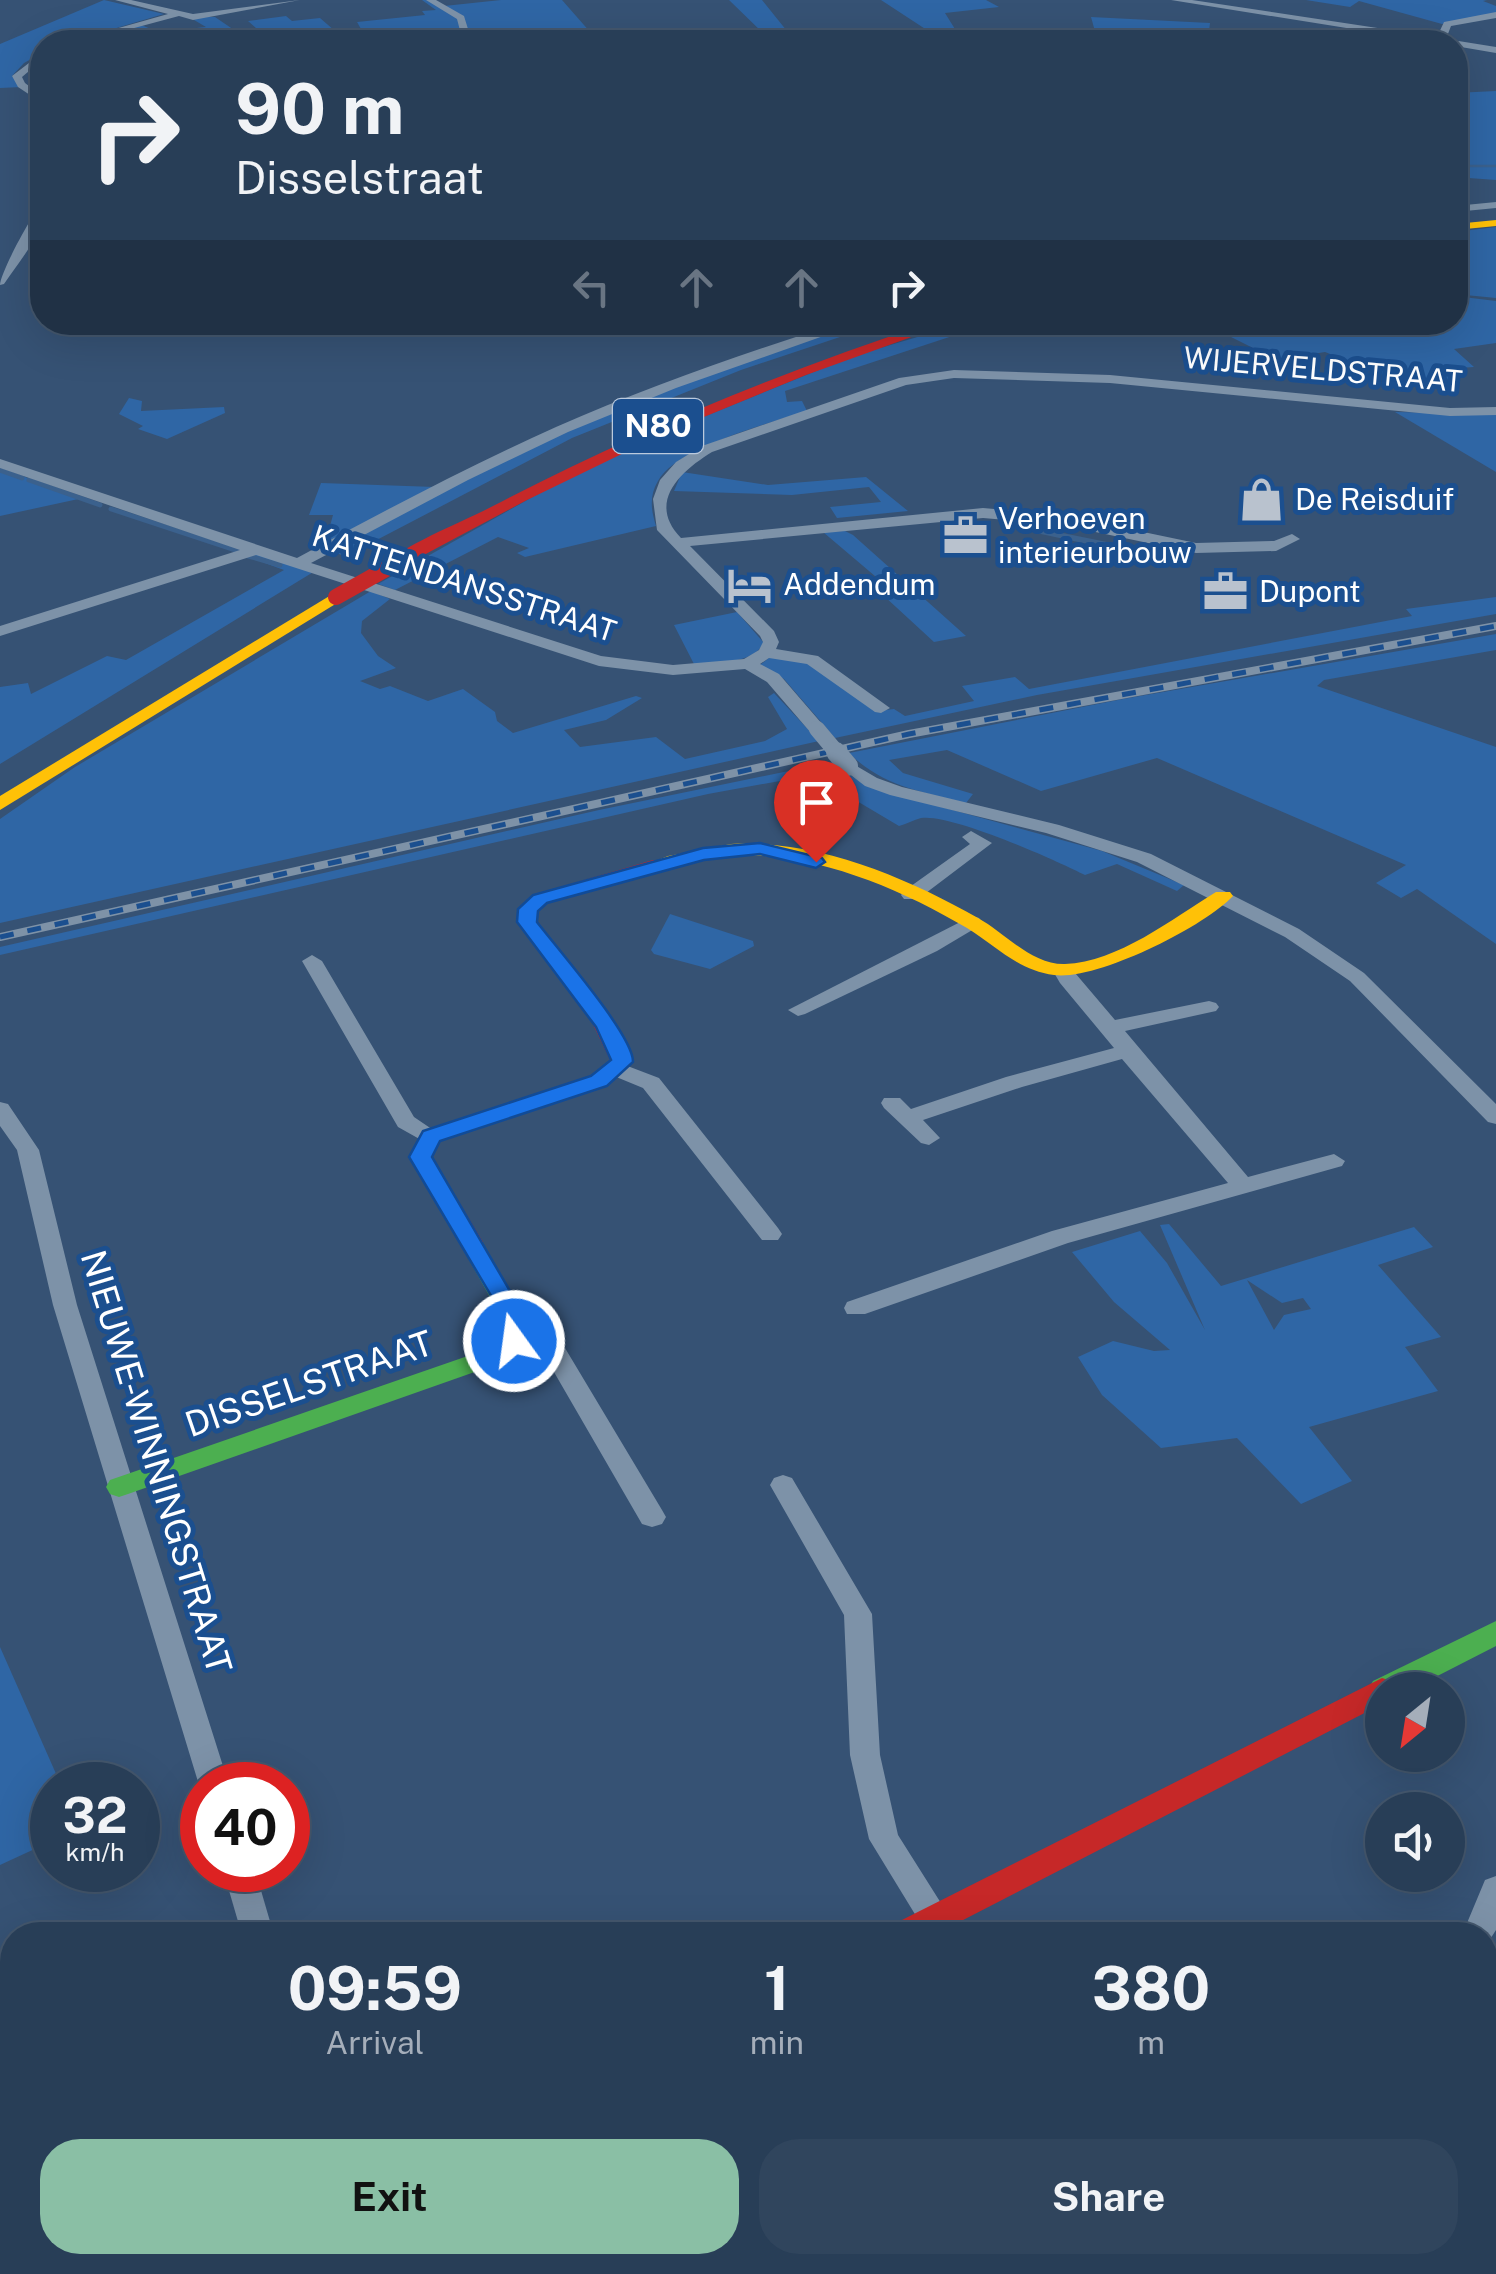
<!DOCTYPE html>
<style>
:root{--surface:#283e57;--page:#30455d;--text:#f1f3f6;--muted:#a5aeba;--line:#44576d;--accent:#8abfa5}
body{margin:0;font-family:"Public Sans",sans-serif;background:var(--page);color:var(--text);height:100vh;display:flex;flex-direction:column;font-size:38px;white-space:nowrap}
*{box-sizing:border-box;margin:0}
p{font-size:32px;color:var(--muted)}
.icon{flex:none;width:55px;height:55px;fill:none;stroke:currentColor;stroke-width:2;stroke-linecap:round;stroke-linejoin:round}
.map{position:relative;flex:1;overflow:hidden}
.panel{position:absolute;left:0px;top:1922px;width:1498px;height:352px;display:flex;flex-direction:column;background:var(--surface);border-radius:40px 40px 0 0;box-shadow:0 10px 40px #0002,0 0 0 2px var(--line)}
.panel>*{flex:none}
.top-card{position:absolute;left:30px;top:30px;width:1438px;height:305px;border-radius:40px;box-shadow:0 10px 40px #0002,0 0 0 2px var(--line);background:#283e57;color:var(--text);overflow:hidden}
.needle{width:65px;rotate:210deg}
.tools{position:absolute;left:1365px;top:1672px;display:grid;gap:20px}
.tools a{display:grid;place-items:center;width:100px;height:100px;border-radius:50%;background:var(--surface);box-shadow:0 10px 40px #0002,0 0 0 2px var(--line);font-size:50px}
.speed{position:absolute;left:30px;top:1762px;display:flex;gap:20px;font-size:50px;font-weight:700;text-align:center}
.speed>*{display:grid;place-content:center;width:130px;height:130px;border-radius:50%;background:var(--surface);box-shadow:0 10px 40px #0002,0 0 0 2px var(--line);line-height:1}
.speed small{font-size:25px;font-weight:400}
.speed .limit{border:15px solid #d22;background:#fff;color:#111}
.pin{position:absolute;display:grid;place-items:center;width:85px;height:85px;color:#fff;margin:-102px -42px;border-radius:50% 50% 50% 0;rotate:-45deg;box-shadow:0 0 10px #0007}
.pin .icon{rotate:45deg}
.me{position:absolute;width:110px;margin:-55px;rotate:346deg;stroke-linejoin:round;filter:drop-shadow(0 0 8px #0008)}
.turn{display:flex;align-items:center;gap:35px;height:210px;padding:0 40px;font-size:45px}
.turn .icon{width:130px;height:130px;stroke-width:2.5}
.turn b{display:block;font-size:70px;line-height:85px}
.lanes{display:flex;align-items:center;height:95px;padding:0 40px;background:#0003;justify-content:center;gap:50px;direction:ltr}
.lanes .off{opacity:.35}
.eta{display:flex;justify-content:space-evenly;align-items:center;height:170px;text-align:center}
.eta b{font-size:60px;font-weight:700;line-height:70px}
.button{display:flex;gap:20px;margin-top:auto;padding:20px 40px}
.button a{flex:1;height:115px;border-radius:40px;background:var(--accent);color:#111;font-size:40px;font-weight:700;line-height:115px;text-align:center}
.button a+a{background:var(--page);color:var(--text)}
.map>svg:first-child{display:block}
</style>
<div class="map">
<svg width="1496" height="2274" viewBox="0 0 1496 2274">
<rect width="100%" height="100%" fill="#365274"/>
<!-- green -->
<g fill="#2f66a5" fill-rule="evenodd">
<polygon points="104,0 164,14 69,42 42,42 42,53 24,63 12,76 22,87 0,88 0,44"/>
<polygon points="422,0 435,0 444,6 501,0 562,0 591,33 765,35 729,0 762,0 791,36 936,36 881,0 986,0 999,7 945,13 963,42 546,42 549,33 542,42 80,42 139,24 158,32 206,27 189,17 215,17 237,32 257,29 248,21 286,16 292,21 320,18 335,31 361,29 357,22 425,15 422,11 436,10"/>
<polygon points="1306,0 1487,0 1483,1 1496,6 1496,14 1442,24 1359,1 1350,7"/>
<polygon points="1091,17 1210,23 1209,31 1197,30 1195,41 1222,42 1098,42"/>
<polygon points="1496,91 1496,180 1455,177 1455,93"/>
<polygon points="1496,227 1496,298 1455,294 1455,232"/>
<polygon points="1455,296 1496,301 1496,343 1454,349 1474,367 1443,369 1454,379 1420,381 1404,375 1391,378 1325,352 1277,360 1229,336 1304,323 1455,322"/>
<path d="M 865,323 L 882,323 L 741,370 L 572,438 L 346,556 L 332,552 C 408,509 483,468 562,431 C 658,387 763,353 865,323 Z"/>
<path d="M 965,323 L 992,323 L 785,391 L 787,402 L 802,401 L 807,411 C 771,423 676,447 658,481 C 649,496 651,510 656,526 L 525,557 L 517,553 L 529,548 L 498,537 L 395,590 L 378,584 L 600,459 L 853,356 Z"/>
<polygon points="129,398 142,401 141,411 224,407 225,413 167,439 138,429 143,426 119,414"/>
<polygon points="1395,412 1496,414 1496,472"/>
<polygon points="0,468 83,498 0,516"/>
<polygon points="682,472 768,485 866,477 908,511 837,518 830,507 881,502 869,487 792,495 674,491"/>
<polygon points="321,483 435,487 325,544 333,515 309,515"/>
<polygon points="845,531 853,535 966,636 934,642 871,584 882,582 823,532"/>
<polygon points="255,553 315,571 0,764 0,687 28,683 31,694 107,656 126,660 284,570 246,556"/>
<polygon points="371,591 390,599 362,621 361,633 378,656 396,668 360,681 380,689 390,686 428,701 463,689 495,712 497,721 513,733 636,696 642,698 606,720 564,730 580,747 656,737 685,759 765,741 787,729 768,697 774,693 819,741 0,923 0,819 75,767"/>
<polygon points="1496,597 1496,614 1037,695 835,738 784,679 760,665 770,657 803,660 877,711 894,709 905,716 974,701 962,686 1015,677 1029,689 1412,616 1406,609"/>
<path d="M 737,612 L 764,643 C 751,665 717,662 694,664 L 674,625 Z"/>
<path d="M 1496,634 L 1496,650 L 1324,680 L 1317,686 L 1496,747 L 1496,944 L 1417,889 L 1401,898 L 1376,883 L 1406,865 L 1157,758 L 1041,791 L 947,750 L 889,760 L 903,773 L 973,794 L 966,803 C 922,792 882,786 849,753 L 1123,699 Z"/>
<path d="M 837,761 L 845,772 L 869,787 L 1102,851 L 1184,885 L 1177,891 L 1117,864 L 1085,875 C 1056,860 950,813 921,818 C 914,820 906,824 899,826 L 813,775 L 708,794 L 0,955 L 0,947 L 599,810 Z"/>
<polygon points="670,914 753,941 754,946 710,969 654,954 651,950"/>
<path d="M 1169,1224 L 1221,1286 L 1414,1227 L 1433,1247 L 1378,1265 L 1441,1337 L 1405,1347 L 1438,1391 L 1309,1427 L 1352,1481 L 1301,1504 L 1237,1438 L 1161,1448 L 1102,1395 L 1078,1357 L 1113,1341 L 1154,1351 L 1170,1350 L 1114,1302 L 1072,1252 L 1140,1231 L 1167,1263 L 1205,1330 L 1160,1225 ZM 1247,1280 L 1282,1303 L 1303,1298 L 1311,1309 L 1284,1315 L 1274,1330 Z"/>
<polygon points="0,1647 61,1785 52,1785 52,1841 0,1865"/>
</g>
<!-- water -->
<polygon fill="#3b618d" points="1028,526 1176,556 1171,562 1027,531"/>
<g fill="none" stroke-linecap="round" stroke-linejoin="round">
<!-- stream-far1 -->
<g stroke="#3b618d" stroke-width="2.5">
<polyline points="1455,166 1496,166"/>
<polyline points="36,188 42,189"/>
</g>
<!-- stream -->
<g stroke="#3b618d" stroke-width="5">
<polyline points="0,470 22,478"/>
<polyline points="29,480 100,505"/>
<polyline points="111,509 238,551"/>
<polyline points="245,555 280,565"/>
</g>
<!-- street -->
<g fill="#7d92a8" fill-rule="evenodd">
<polygon points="115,0 131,0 193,14 300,0 193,20 179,16 82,42 69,42 168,14"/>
<polygon points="426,0 436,0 464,16 472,42 463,42 457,19"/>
<polygon points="1171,0 1192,0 1437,37 1444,22 1496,12 1496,18 1451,26 1446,39 1496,47 1496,53 1455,46 1455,42 1434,42"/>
<polygon points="42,53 42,60 22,77 25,83 42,96 42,103 18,87 12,76"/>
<polygon points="1496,202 1496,208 1455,212 1455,206"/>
<path d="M 42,204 C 44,234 21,259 4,284 L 0,285 C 0,273 34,210 42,204 Z"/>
<path d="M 842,322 L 863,322 L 676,388 L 568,432 L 468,480 L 311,563 L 601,656 L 673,665 L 744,659 L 759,650 L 763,642 L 760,636 L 657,530 L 653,499 L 660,480 L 676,462 L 702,446 L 899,378 L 954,370 L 1110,375 L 1450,408 L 1496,407 L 1496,415 L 1450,416 L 1110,383 L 954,378 L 906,385 L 712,452 C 681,471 646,502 681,538 L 983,508 L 1062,515 L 1196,543 L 1274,541 L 1292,534 L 1300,539 L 1276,551 L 1196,553 L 1062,525 L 983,518 L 690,546 L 774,631 L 779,642 L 776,649 L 818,656 L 890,708 L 881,713 L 875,712 L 807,664 L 769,658 L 760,664 L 779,674 L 823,725 L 823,733 L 811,733 L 767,682 L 745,669 L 673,675 L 599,666 L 256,555 L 0,636 L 0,626 L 240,550 L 0,468 L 0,459 L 297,558 C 382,512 467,467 556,427 C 649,386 745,353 842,322 Z"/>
<polygon points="848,761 877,778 902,787 1059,825 1151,854 1299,929 1364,973 1496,1104 1496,1124 1488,1122 1350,981 1285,937 1137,862 1046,833 890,795 865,786 839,766"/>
<polygon points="971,831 992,843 918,899 904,899 901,895 904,891 970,844 962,837"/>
<polygon points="972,916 979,918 982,922 979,926 937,951 805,1014 798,1016 788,1010"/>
<polygon points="312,955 322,961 414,1117 442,1136 439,1141 423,1141 398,1127 302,961"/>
<polygon points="1063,965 1070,967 1115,1020 1209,1001 1216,1003 1219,1007 1216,1011 1125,1031 1248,1177 1334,1154 1345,1161 1342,1166 1068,1243 865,1314 847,1314 844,1308 847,1302 1052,1231 1228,1183 1122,1059 1022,1087 923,1120 940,1138 929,1145 921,1143 884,1108 881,1103 884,1098 900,1098 911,1109 1006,1077 1114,1048 1060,983 1053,971"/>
<polygon points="617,1062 659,1078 778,1228 782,1234 778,1240 762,1240 643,1088 609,1074 606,1069 609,1064"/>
<polygon points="0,1102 8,1104 39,1150 77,1305 229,1785 202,1785 202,1793 199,1785 53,1305 17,1150 0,1126"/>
<polygon points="514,1332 565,1348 662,1510 666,1517 662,1524 652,1527 642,1524 547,1360 505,1347 502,1341 505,1335"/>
<polygon points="783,1475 792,1478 872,1614 880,1755 898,1835 951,1919 946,1929 935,1934 924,1929 869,1839 850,1755 844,1615 770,1485 774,1478"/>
<polygon points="223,1870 255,1870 274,1935 242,1935"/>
<polygon points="1496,1876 1496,1930 1485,1947 1485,1935 1462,1935 1485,1880"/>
<polygon points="1325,2262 1361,2262 1356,2274 1320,2274"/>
</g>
<!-- fast -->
<g fill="#4caf50" fill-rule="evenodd">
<polygon points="471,1234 479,1236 528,1322 523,1347 503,1362 128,1494 119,1497 110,1494 106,1487 110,1480 485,1350 502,1337 504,1322 459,1242"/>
<polygon points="1496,1621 1496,1646 1410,1690 1382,1690 1382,1702 1373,1699 1368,1690 1373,1681"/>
</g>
<!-- slow -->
<g fill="#ffc107" fill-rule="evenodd">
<polygon points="1496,220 1496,226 1455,230 1455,224"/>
<polygon points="336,592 342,594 342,600 0,810 0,796"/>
<path d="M 731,844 C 815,839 906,877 978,918 C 1005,933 1032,965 1065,964 C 1118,962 1172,919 1216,892 L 1230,892 L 1233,896 C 1204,927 1096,981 1054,975 C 1019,971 996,946 967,928 C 901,889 821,855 743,855 C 712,855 683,864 653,872 L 643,866 L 668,856 Z"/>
<polygon points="213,2262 267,2262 262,2274 208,2274"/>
</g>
<!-- jam -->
<g fill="#c62828" fill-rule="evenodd">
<path d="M 933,322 L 953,322 L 806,375 L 665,433 L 527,500 L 392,572 L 378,569 C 405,544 458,524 491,507 C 633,433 780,372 933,322 Z"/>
<polygon points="653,860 660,862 663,866 660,870 547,903 538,911 537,922 609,1013 633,1062 607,1086 440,1141 432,1157 483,1242 471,1250 463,1248 410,1157 423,1131 591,1076 610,1060 588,1014 517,922 518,909 533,895"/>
<polygon points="1382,1678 1392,1681 1397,1690 1382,1690 1382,1704 934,1935 887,1935 892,1925"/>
</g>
<defs>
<polyline id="rail" points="0,937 909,734 1496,626"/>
</defs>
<!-- rail casing -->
<use href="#rail" stroke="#7e92a7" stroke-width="8"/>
<!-- rail -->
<use href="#rail" stroke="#1b4f8f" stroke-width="5" stroke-dasharray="14" stroke-linecap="butt"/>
<!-- street-bridge-far1 -->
<polyline stroke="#7d92a8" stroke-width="16" points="817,729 838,754"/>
<!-- street-bridge -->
<polyline stroke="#7d92a8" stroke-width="20" points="836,752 848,766"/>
<!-- jam-bridge -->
<polyline stroke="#c62828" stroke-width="16" points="336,597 386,569"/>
</g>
<!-- route -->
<path fill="#1a73e8" stroke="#114b97" stroke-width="2.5" d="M 760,843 L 822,858 L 825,862 L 816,868 L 760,854 L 704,860 L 547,903 L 538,911 L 537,922 C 556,947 634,1036 633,1062 L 607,1086 L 440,1141 L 432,1157 L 528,1322 L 523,1347 L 505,1347 L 501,1341 L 504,1322 L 496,1304 L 409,1157 L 423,1131 L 591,1076 L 611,1060 L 596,1027 L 517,922 L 518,909 L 533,895 L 703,848 Z"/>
<!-- icons -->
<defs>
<symbol id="shop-bare" viewBox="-9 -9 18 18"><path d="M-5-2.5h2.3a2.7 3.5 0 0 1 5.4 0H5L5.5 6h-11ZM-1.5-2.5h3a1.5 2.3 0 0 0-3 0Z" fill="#b9c2ce" stroke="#1b4f8f" stroke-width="2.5" paint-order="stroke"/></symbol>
<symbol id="office-bare" viewBox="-9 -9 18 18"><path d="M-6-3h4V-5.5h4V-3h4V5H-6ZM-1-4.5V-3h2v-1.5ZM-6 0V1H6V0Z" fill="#b9c2ce" stroke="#1b4f8f" stroke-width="2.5" paint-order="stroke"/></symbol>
<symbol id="hotel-bare" viewBox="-9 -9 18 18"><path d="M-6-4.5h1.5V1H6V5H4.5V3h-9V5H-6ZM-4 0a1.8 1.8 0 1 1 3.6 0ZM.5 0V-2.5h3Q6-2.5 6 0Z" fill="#b9c2ce" stroke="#1b4f8f" stroke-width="2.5" paint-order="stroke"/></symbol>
</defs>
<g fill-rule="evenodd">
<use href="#shop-bare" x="1230" y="468" width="63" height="63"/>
<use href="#office-bare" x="934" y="504" width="63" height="63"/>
<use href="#hotel-bare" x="718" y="554" width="63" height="63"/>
<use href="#office-bare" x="1194" y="560" width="63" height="63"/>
</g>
<g text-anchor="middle" stroke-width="10" stroke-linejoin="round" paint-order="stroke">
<!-- far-street labels -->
<g font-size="30" fill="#fff" stroke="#1b4f8f">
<text transform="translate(1323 370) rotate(5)" y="10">WIJERVELDSTRAAT</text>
<text transform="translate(464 584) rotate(18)" y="10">KATTENDANSSTRAAT</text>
</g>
<!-- far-poi labels -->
<g font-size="30" fill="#fff" stroke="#1b4f8f" text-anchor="start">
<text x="1295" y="510">De Reisduif</text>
<text x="998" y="529">Verhoeven<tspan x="998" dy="34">interieurbouw</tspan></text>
<text x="783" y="595">Addendum</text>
<text x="1259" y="602">Dupont</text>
</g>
<!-- shield labels -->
<rect fill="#1b4f8f" stroke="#bbcadd" stroke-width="2.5" x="613" y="399" width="90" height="54" rx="8"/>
<g font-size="32" font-weight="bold" fill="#fff">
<text x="658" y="437">N80</text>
</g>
<!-- street labels -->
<g font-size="35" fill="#fff" stroke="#1b4f8f">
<text transform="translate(309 1384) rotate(-19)" y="12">DISSELSTRAAT</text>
<text transform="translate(156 1462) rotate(73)" y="12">NIEUWE-WINNINGSTRAAT</text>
</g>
</g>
</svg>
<div class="tools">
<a><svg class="needle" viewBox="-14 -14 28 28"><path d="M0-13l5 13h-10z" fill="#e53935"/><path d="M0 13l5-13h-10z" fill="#a5aeba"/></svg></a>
<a><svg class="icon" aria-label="sound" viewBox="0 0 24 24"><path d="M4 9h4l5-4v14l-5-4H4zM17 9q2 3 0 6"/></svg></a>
</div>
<div class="speed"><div>32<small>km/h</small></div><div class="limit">40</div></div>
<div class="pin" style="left:816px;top:862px;background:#d93025"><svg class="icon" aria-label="arrive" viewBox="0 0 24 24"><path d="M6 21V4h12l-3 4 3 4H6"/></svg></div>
<svg class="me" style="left:514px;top:1341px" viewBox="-20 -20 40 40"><circle r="17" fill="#1a73e8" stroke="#fff" stroke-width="3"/><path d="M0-11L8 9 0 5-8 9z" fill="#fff"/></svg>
<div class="top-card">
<div class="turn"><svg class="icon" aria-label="right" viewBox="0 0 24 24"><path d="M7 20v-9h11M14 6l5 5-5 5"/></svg><div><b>90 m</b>Disselstraat</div></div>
<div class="lanes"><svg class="icon off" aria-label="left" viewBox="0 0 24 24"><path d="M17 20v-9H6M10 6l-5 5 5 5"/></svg><svg class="icon off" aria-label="ahead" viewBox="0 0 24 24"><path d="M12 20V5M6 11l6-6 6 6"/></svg><svg class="icon off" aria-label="ahead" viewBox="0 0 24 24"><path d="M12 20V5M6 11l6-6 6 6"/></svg><svg class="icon" aria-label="right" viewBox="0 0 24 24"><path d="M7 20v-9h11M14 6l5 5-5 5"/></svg></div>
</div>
<section class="panel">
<div class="eta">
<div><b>09:59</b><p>Arrival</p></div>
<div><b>1</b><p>min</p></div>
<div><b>380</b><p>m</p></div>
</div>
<div class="button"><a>Exit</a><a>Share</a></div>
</section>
</div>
